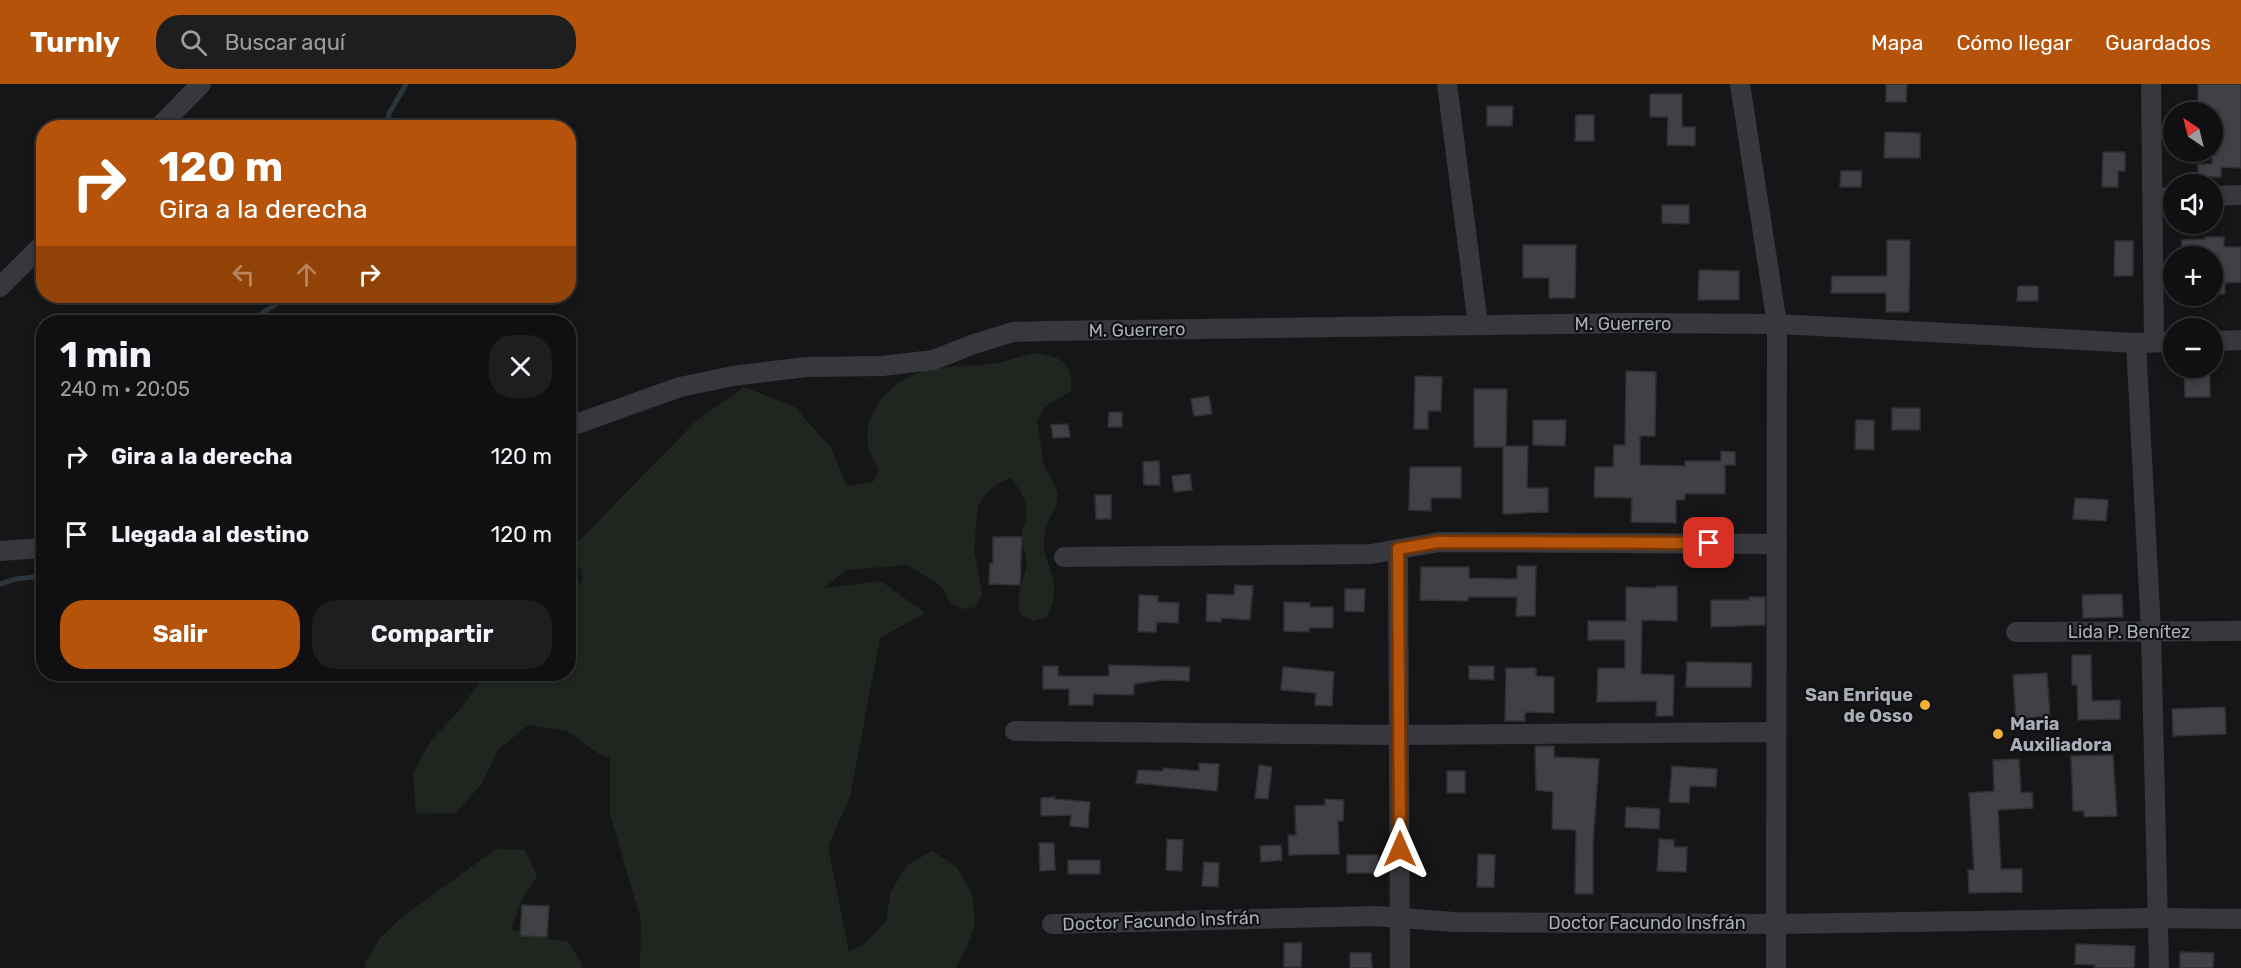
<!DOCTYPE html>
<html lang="es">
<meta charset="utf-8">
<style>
:root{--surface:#101012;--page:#1e1e20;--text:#f1f3f6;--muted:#9c9d9f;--line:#303032;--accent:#b45309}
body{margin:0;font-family:Rubik,sans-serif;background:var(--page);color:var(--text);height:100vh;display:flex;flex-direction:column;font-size:22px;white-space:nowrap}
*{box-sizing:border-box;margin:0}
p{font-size:20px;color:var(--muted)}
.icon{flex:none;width:33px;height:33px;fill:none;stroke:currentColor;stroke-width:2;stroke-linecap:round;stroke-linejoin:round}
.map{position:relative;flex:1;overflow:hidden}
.side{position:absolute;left:36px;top:231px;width:540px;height:366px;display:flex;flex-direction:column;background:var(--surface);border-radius:24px;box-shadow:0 3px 9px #0003,0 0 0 2px var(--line)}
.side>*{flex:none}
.top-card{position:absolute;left:36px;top:36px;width:540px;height:183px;border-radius:24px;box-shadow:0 3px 9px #0003,0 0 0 2px var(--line);background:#b45309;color:#fff;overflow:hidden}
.needle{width:39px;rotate:325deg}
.tools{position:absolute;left:2163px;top:18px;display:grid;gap:12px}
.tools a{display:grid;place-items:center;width:60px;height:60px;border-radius:50%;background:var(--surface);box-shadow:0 3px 9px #0003,0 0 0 2px var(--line);font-size:30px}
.pin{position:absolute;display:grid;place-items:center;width:51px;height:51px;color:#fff;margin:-26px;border-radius:12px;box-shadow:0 3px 9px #0006}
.me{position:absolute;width:66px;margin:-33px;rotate:0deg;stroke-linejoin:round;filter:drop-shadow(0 0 4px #0008)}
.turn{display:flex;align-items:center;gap:21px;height:126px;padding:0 24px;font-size:27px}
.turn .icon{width:78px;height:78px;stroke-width:2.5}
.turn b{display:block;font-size:42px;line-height:51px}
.lanes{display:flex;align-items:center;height:57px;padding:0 24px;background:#0003;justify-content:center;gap:30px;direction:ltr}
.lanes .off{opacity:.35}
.round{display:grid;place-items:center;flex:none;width:63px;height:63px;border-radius:24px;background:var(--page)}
.head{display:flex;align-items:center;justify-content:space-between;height:102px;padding:0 24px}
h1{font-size:36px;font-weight:700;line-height:45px}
.action{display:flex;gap:12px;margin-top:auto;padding:12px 24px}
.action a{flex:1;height:69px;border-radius:24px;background:var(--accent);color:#fff;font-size:24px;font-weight:700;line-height:69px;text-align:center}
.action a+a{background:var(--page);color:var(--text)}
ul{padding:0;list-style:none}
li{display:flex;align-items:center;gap:18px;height:78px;padding:0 24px}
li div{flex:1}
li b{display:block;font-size:22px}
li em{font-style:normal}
header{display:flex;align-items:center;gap:36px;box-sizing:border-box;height:84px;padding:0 30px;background:var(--accent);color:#fff}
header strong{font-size:28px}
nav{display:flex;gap:33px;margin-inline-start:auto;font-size:21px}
.search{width:420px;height:54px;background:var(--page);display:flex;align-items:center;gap:15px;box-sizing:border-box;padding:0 21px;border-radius:24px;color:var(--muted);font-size:22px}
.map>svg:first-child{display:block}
</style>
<header>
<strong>Turnly</strong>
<div class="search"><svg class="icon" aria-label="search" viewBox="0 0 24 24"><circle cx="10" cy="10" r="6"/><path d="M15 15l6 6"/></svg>Buscar aquí</div>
<nav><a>Mapa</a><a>Cómo llegar</a><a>Guardados</a></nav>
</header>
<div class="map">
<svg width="2241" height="884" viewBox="0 0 2241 884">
<rect width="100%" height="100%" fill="#161618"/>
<!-- green -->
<g fill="#1e261f">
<path d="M 1037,269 C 1063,274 1073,279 1071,307 L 1045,323 L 1037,337 C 1040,350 1041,364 1043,378 C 1046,389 1055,397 1057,408 C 1060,424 1047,433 1045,447 C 1038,481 1067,492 1047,533 L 1033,537 L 1020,530 C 1016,507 1021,504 1026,484 C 1029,472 1021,462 1022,451 C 1022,445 1026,439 1026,433 C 1028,417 1020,406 1011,394 L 997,400 L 986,409 L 978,422 L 974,466 L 982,509 L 976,523 L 962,525 L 950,519 L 943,505 L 932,496 L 907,481 L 846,486 L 824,504 L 881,497 L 925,529 L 880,554 L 850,713 L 828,762 L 849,868 L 867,858 L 886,837 L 891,807 L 907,781 L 932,767 L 957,783 L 972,810 L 975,839 L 966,866 L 955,884 L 640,884 L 641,836 L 610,730 L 610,674 L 599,670 L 567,647 L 528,641 L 498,666 L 481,701 L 455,729 L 416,730 L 413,690 L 431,656 L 458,628 L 486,590 L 568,590 L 569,512 L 583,496 L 574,462 L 696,337 L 744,303 L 795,323 L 831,364 L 847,402 L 873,398 L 879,385 C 851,346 878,305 918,289 C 941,280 968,283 992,280 C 1007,278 1021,271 1037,269 Z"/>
<polygon points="496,765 525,766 537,792 521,817 511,845 538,853 567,857 583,881 581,884 365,884 365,879 380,854 402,833"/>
</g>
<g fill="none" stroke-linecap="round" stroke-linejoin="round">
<!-- stream -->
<g stroke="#2c353c" stroke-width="5">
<polyline points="385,44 389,30 406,0"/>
<polyline points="248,238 275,221 285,212"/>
<polyline points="0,500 16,495 44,492"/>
</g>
</g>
<!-- building -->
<g fill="#404145" stroke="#303034" stroke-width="1.5">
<polygon points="1886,0 1907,0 1906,18 1886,18"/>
<polygon points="2198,0 2241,0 2241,84 2221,83 2221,93 2198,93 2198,80 2212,80 2212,28 2198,28"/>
<polygon points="1650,10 1682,10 1682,43 1695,43 1695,62 1667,61 1668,33 1650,33"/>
<polygon points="1487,22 1513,22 1512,42 1487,42"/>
<polygon points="1576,31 1594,31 1594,57 1575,57"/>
<polygon points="1885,48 1920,49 1920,74 1884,74"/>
<polygon points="2103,68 2125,68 2125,87 2118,87 2118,103 2102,103"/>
<polygon points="1841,87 1862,87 1861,103 1840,103"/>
<polygon points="1662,121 1689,121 1689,140 1662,139"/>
<polygon points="2205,153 2224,153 2224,163 2241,163 2241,198 2225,199 2225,210 2212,210 2212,172 2182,172 2182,156 2205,155"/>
<polygon points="1887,156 1910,156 1909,228 1886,228 1886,209 1831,209 1832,192 1887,192"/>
<polygon points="2115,157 2133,157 2133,192 2114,192"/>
<polygon points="1523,161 1576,161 1575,214 1549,214 1549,194 1523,194"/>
<polygon points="1699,186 1739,187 1739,216 1698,216"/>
<polygon points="2018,202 2038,202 2038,217 2017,217"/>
<polygon points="2184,284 2210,284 2210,313 2185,313"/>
<polygon points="1626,287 1656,288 1655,352 1640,352 1640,381 1685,382 1685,377 1721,377 1721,367 1735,368 1735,381 1725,381 1725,410 1685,410 1685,416 1676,416 1676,439 1631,438 1632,414 1594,413 1595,383 1613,383 1614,361 1625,361"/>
<polygon points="1415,292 1442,293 1441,327 1428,327 1428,345 1414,345"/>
<polygon points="1474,305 1507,305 1506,362 1528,362 1527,404 1548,404 1548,428 1503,430 1503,363 1474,363"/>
<polygon points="1209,312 1212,330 1194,332 1191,315"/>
<rect x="1892" y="324" width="28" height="22"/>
<polygon points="1109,328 1122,328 1122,343 1108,343"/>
<polygon points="1533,336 1566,336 1565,362 1533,361"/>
<polygon points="1856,336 1874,336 1874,366 1855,365"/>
<polygon points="1068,340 1070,353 1053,354 1051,341"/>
<polygon points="1159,377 1160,401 1144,401 1143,378"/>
<polygon points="1410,383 1461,383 1461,414 1431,414 1431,427 1409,426"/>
<polygon points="1190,390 1192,406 1174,408 1172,392"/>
<polygon points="1095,411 1111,411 1111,435 1096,435"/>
<polygon points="2075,414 2108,416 2106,437 2073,435"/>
<polygon points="993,453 1022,453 1020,501 989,500 990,479 993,479"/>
<polygon points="1517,482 1536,482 1535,532 1516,532 1517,513 1468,513 1468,517 1420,516 1421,483 1469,483 1469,494 1517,495"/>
<polygon points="1235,501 1253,502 1250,536 1221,534 1221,538 1206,537 1207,510 1234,511"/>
<polygon points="1656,502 1677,502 1677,537 1642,536 1641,590 1674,591 1673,632 1656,632 1657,617 1597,618 1598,584 1625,584 1625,556 1588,556 1588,537 1626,537 1626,503 1656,504"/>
<polygon points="1345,505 1365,505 1364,528 1345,527"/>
<polygon points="2122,510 2123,533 2083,534 2082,511"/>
<polygon points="1139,511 1158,512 1158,518 1179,519 1178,539 1157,538 1156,548 1138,548"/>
<polygon points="1749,513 1765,513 1765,541 1711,543 1711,516 1749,516"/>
<polygon points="1284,518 1310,519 1310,523 1333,523 1333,544 1309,544 1309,548 1284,547"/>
<polygon points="2072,571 2091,571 2092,617 2120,616 2120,635 2078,636 2077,601 2072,601"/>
<polygon points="1687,578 1752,579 1751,603 1686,603"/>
<polygon points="1109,581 1190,583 1189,597 1163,596 1134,600 1134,611 1093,610 1093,621 1069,621 1069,605 1043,605 1043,582 1058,582 1058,592 1109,592"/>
<polygon points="1469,582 1494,582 1494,596 1469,595"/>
<polygon points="1283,583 1334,588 1332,622 1315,621 1316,609 1281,606"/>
<polygon points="1506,584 1536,584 1536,592 1554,593 1554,629 1525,628 1525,637 1505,637"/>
<polygon points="2047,589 2050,632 2016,635 2013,591"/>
<polygon points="2225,623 2226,650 2173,652 2172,625"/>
<polygon points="1535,662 1554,662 1554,673 1599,675 1593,760 1593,810 1575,810 1576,746 1552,745 1553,708 1536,706"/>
<polygon points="2113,671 2117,732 2084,733 2084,727 2073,727 2071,672"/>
<polygon points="2019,675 2021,709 2032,708 2033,724 1998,726 2001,785 2022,785 2022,808 1969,809 1968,786 1974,786 1969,709 1994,707 1993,676"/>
<polygon points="1199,679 1219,680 1217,707 1136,699 1138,686 1163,687 1163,684 1199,687"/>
<polygon points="1259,681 1272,683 1268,715 1255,714"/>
<polygon points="1672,682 1717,685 1716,703 1690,702 1689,719 1669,718"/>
<rect x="1447" y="687" width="18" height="22"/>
<polygon points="1055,713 1055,715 1090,718 1088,744 1070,742 1071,731 1041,732 1041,714"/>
<polygon points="1325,715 1344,716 1343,737 1338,737 1339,770 1289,771 1288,751 1296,751 1295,722 1325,721"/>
<polygon points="1626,723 1660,725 1659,745 1625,743"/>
<polygon points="1167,755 1183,756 1182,787 1166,786"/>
<polygon points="1659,755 1674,756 1674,763 1687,763 1686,788 1657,787"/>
<polygon points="1039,759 1054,759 1055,786 1040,787"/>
<polygon points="1281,761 1282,776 1261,778 1260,762"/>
<polygon points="1478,770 1495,771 1494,803 1477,803"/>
<rect x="1347" y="771" width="31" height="18"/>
<rect x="1068" y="776" width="32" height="14"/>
<polygon points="1204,778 1219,779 1218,803 1202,802"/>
<polygon points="522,821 549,822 547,853 520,852"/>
<polygon points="1284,859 1302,859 1301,883 1284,883"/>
<polygon points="2076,860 2135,862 2134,884 2095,884 2095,881 2075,880"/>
<polygon points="2180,868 2214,869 2213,884 2180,884"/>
<polygon points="1350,869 1371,869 1372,884 1350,884"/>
</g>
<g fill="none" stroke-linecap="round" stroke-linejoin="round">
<!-- street -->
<g stroke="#37383d" stroke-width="20">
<polyline points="1447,0 1478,241"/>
<polyline points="1740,0 1777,240 1776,884"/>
<polyline points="2151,0 2154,258"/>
<polyline points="158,44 201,0"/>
<polyline points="2212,112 2241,111"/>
<polyline points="2154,114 2174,113"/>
<polyline points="0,203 44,159"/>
<polyline points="2212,257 2241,256"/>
<polyline points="2136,259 2151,547 2159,884"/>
<polyline points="568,343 680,303 733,292 806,283 882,282 933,276 974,260 1013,248 1046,247 1629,239 1777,240 2136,259 2174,258"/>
<polyline points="1398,465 1400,884"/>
<polyline points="0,467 44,464"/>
<polyline points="1064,473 1371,470 1439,458 1777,460"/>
<polyline points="2016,548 2241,547"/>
<polyline points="1015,647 1399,651 1776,648"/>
<polyline points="1052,840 1375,832 1454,838 1776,840 2158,834 2241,835"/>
</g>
</g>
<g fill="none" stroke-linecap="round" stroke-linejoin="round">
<defs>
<polyline id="route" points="1400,765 1398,465 1438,458 1709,459"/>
</defs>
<!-- route casing -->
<use href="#route" stroke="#753606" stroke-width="15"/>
<!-- route -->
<use href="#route" stroke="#b45309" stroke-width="10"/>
</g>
<!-- markers -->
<g fill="#f2b134" stroke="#111113" stroke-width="2">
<circle cx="1925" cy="621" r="6"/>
<circle cx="1998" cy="650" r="6"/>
</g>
<g text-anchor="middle" stroke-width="4.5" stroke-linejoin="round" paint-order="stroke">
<!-- street labels -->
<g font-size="18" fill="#a8adb8" stroke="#111113">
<text x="1623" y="246">M. Guerrero</text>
<text transform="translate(1137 246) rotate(-1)" y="6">M. Guerrero</text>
<text x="2129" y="554">Lida P. Benítez</text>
<text transform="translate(1161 837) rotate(-2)" y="6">Doctor Facundo Insfrán</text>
<text x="1647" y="845">Doctor Facundo Insfrán</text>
</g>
<!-- poi labels -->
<g font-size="18" font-weight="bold" fill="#a8adb8" stroke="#111113" text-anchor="end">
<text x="1913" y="617">San Enrique<tspan x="1913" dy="21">de Osso</tspan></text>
<text x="2010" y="646" text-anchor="start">Maria<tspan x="2010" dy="21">Auxiliadora</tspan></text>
</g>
</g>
</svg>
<div class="tools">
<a><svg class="needle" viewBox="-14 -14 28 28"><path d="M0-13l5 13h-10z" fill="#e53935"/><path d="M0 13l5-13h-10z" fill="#9c9d9f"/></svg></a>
<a><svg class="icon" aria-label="sound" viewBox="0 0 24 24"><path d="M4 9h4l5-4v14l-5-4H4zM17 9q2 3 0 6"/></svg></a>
<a>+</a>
<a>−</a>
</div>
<div class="pin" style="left:1709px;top:459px;background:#d93025"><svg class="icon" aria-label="arrive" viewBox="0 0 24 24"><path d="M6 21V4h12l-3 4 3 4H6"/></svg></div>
<svg class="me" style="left:1400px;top:765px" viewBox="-20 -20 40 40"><path d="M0-17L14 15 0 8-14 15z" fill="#b45309" stroke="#fff" stroke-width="4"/></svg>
<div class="top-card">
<div class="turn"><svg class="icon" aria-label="right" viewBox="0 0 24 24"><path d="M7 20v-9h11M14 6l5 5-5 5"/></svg><div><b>120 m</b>Gira a la derecha</div></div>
<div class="lanes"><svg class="icon off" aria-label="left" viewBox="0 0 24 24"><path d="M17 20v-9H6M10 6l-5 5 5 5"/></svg><svg class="icon off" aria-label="ahead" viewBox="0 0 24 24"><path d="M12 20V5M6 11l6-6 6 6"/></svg><svg class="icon" aria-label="right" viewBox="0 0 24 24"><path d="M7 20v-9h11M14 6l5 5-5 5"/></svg></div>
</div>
<section class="side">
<div class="head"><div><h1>1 min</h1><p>240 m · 20:05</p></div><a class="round"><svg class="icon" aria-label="close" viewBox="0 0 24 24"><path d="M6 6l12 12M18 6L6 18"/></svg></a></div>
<ul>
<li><svg class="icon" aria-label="right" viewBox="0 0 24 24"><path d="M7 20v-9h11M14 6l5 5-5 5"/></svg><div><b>Gira a la derecha</b></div><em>120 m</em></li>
<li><svg class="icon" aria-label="arrive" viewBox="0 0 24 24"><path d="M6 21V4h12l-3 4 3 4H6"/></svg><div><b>Llegada al destino</b></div><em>120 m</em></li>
</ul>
<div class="action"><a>Salir</a><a>Compartir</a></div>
</section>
</div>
